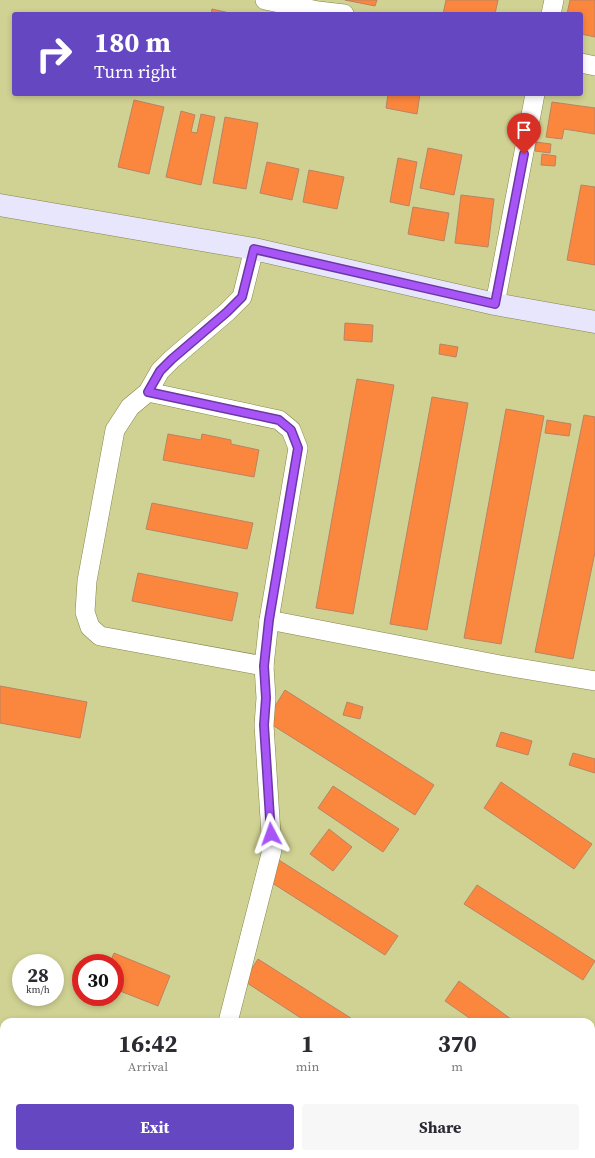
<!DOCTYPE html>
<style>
:root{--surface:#fff;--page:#f7f7f7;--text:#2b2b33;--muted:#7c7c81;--accent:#6548c1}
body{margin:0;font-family:"Source Serif 4",serif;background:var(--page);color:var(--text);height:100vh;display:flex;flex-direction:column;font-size:15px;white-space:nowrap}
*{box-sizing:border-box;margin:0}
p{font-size:13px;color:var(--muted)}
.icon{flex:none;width:22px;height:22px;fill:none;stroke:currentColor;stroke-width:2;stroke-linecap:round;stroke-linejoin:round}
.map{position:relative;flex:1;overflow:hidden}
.panel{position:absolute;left:0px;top:1018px;width:595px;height:140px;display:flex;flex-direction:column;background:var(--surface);border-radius:12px 12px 0 0;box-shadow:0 2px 6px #0003}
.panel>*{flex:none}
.guide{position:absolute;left:12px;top:12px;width:571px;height:84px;border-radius:4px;box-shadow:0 2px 6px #0003;background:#6548c1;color:#fff;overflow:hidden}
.speed{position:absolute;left:12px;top:954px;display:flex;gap:8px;font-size:20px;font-weight:700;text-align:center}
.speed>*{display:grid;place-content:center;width:52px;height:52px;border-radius:50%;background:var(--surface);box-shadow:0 2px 6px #0003;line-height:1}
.speed small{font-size:10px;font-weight:400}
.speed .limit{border:6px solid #d22;background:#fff;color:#111}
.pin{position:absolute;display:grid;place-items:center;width:34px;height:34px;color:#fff;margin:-41px -17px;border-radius:50% 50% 50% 0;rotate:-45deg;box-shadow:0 0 4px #0007}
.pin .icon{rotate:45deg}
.me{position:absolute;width:44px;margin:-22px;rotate:356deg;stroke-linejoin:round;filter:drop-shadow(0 0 3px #0008)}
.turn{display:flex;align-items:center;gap:14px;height:84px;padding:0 16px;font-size:18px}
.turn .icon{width:52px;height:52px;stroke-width:2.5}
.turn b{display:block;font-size:28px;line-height:34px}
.eta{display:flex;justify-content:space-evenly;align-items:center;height:68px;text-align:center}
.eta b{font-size:24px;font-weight:700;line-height:28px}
.action{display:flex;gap:8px;margin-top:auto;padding:8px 16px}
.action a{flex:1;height:46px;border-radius:4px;background:var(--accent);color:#fff;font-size:16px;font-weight:700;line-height:46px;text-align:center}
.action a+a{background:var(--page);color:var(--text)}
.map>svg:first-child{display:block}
</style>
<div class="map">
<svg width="595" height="1158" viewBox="0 0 595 1158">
<rect width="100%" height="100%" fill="#d0d293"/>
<!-- building -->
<g fill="#fb863e" stroke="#bb8364">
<polygon points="345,0 377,0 375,6"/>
<polygon points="446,0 498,0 495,14 443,14"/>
<polygon points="570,0 595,0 595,37 581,34 581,14 567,14"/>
<polygon points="212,9 234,14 211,14"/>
<polygon points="388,94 420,94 417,114 386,108"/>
<polygon points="134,100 164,107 149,174 118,167"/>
<polygon points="552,102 595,108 595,134 564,129 562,139 546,137"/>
<polygon points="181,111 195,115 191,132 197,133 201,114 215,117 201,185 166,177"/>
<polygon points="225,117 258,123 246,189 213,183"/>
<polygon points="536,142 551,144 550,153 535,151"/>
<polygon points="428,148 462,155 454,195 420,188"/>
<polygon points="542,154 556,156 555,166 541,165"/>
<polygon points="398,158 417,162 409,206 390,202"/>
<polygon points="267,162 299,169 292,200 260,193"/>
<polygon points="309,170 344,177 337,209 303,202"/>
<polygon points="581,185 595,187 595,265 567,260"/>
<polygon points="461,195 494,199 488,247 455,243"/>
<polygon points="413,207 449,213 444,241 408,234"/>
<polygon points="345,323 373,325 372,342 344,340"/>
<polygon points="440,344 458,347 456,357 439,354"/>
<polygon points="357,379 394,385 353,614 316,608"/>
<polygon points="432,397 468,403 427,630 390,624"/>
<polygon points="506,409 544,416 501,644 464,638"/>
<polygon points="584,415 595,417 595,552 573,659 535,652"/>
<polygon points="547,420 571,424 569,436 545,433"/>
<polygon points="168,434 201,440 202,434 231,440 231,444 259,450 254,477 163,460"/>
<polygon points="152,503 253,523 247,549 146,529"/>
<polygon points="138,573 238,593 232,621 132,601"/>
<polygon points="0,686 87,702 80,738 0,723"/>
<polygon points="285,690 434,785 415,815 266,721"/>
<polygon points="347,702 363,707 360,719 343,715"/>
<polygon points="501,732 532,741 528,755 496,746"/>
<polygon points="573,753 595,759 595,773 569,765"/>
<polygon points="501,782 592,844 574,869 484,808"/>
<polygon points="333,786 399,829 383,852 318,808"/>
<polygon points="329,829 352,847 333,871 310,854"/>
<polygon points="279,860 398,936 385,955 266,879"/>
<polygon points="477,885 595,961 583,980 464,904"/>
<polygon points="114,953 170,976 158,1006 115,989 115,963 110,963"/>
<polygon points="258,959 357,1022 307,1022 244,981"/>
<polygon points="459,981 515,1022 475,1022 445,1001"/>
<polygon points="155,1154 204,1154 209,1158 154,1158 153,1157"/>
<polygon points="273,1154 289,1154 294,1158 270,1158"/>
</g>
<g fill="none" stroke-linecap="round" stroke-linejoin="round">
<defs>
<g id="minor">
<polyline points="265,0 318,11 344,14"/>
<polyline points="551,14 554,0"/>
<polyline points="581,63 595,66"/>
<polyline points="254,249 242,297 227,312 172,359 160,371 148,392 130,407 115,430 87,581 85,612 90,627 100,636 264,666"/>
<polyline points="495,304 535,94"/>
<polyline points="148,392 279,420 291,430 298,448 269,620 264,666 266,698 264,725 272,850 228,1022"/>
<polyline points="269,620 500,665 595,681"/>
<polyline points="127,1158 136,1154"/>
</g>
<polyline id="secondary" points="0,205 254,249 495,304 595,322"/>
</defs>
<!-- minor casing -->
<use href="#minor" stroke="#858649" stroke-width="20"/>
<!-- secondary casing -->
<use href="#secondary" stroke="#858649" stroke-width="23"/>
<!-- minor -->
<use href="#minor" stroke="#fff" stroke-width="19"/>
<!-- secondary -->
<use href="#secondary" stroke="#e8e6fd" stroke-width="22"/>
</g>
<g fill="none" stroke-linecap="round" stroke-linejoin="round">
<defs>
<polyline id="route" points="271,834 264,725 266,698 264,666 269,620 298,448 291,430 279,420 148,392 160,371 172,359 227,312 242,297 254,249 495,304 524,154"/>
</defs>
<!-- route casing -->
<use href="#route" stroke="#6d37a1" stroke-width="10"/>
<!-- route -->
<use href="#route" stroke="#a855f7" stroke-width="7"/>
</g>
</svg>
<div class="speed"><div>28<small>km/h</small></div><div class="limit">30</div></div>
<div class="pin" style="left:524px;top:154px;background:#d93025"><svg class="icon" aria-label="arrive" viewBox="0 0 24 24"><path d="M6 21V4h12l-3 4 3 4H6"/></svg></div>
<svg class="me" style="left:271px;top:834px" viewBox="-20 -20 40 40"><path d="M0-17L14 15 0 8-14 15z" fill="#a855f7" stroke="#fff" stroke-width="4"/></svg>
<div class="guide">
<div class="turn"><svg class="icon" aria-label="right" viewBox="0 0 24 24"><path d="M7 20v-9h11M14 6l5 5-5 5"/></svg><div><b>180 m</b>Turn right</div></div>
</div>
<section class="panel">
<div class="eta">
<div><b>16:42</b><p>Arrival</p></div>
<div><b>1</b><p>min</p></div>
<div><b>370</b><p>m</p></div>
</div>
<div class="action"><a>Exit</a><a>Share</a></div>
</section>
</div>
